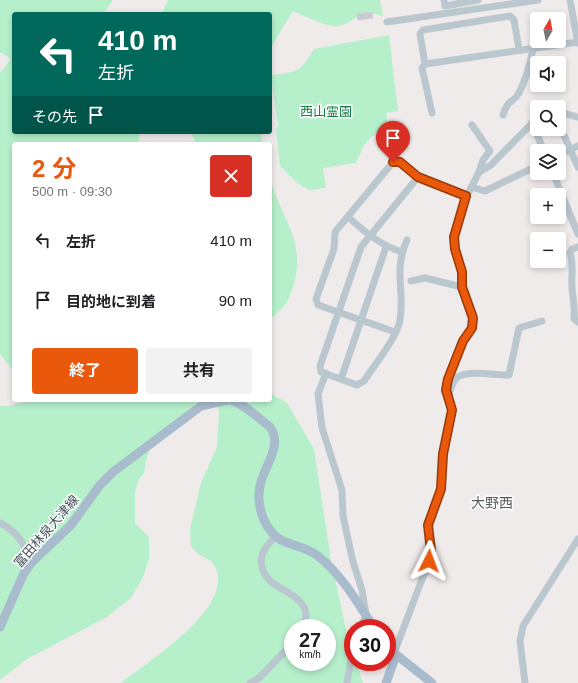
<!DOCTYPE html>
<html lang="ja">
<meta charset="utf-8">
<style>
:root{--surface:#fff;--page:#f2f2f2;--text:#202124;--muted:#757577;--accent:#ea580c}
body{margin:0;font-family:Helvetica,"Noto Sans JP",sans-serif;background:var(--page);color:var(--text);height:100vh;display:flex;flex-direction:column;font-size:15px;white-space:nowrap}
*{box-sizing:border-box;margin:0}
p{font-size:13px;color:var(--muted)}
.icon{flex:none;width:22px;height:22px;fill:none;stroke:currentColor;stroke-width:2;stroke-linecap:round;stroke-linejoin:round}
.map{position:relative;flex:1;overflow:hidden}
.sheet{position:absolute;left:12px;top:142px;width:260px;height:260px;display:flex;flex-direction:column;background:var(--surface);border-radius:4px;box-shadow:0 2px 6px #0003}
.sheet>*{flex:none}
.banner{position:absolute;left:12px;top:12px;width:260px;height:122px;border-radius:4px;box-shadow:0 2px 6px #0003;background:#00695c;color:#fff;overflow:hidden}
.needle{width:26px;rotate:10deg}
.fabs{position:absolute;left:530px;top:12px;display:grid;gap:8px}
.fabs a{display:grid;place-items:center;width:36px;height:36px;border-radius:4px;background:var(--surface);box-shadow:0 2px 6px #0003;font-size:20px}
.speed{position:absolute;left:284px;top:619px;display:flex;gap:8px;font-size:20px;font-weight:700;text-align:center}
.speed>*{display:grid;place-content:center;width:52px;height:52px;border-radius:50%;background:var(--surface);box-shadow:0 2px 6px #0003;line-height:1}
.speed small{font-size:10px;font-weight:400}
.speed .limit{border:6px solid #d22;background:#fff;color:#111}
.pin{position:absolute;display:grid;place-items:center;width:34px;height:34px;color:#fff;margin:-41px -17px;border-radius:50% 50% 50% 0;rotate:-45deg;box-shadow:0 0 4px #0007}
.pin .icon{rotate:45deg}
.me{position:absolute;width:44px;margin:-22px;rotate:3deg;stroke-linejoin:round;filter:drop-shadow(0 0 3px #0008)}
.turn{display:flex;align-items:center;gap:14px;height:84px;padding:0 20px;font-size:18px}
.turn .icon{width:52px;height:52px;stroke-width:2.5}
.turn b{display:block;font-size:28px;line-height:34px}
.then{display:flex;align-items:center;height:38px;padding:0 20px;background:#0003;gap:8px;font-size:15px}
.round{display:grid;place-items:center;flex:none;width:42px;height:42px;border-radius:4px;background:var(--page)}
.summary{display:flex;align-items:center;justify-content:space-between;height:68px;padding:0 20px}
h1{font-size:24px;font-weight:700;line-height:30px;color:var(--accent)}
.action{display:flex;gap:8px;margin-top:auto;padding:8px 20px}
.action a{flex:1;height:46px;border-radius:4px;background:var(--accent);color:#fff;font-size:16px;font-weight:700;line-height:46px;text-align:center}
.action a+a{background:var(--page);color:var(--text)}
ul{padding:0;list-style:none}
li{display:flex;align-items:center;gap:12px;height:60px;padding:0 20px}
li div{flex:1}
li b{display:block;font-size:15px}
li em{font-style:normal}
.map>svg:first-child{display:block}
</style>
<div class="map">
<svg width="578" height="683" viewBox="0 0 578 683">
<rect width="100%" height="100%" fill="#efebeb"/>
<!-- green -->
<g fill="#b6f0cb" fill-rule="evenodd">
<polygon points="0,0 113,0 103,14 14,14 14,132 139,132 139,144 14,144 14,366 11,368 0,354 0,73 11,59 0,52"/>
<path d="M 168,0 L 380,0 L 383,16 C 355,7 360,22 337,26 C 329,28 302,15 293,11 L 270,49 L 270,14 L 162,14 Z"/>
<path d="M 389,35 L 398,111 L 386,113 L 387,121 L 364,145 L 356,163 L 323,168 L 326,188 L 309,190 L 297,183 L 280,166 L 276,130 L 278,125 L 271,78 L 273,75 C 300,71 300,72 314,49 Z"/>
<polygon points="191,132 261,132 262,144 196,144"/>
<path d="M 270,178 C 281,218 306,240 294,284 C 288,303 286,306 270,319 Z"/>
<path d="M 270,393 L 287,403 L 314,449 L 331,560 L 348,639 L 353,653 L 353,662 L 356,662 L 363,683 L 121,683 C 146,663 241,604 213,563 C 210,559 204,558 200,555 C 197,553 194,549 191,547 L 190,529 L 201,483 L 217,447 L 219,411 L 217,406 L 198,402 L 174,422 L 151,448 L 147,456 L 144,473 L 139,479 L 135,491 L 135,523 L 149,537 L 149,559 L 143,577 L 131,598 L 107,617 L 27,659 L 0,680 L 0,406 L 7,406 L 37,400 L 270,400 ZM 293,628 L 327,628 L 327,662 L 293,662 Z"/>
</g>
<!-- building -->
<polygon fill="#c7cad2" stroke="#cfd2d8" points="372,12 373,18 358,20 357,14"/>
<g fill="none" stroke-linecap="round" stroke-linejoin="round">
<!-- minor -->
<g stroke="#bbc7cf" stroke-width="7">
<polyline points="444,0 445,6 478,0"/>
<polyline points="570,0 578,43"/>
<polyline points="387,22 538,0"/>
<polyline points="425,64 578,42"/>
<polyline points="559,112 578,117"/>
<polyline points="432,113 422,68 425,64 420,34 423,30 510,16 514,20 519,49"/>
<path d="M 503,115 C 508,98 514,103 519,93 C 526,79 530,64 533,49"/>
<polyline points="532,123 544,151"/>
<polyline points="559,124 578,167"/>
<polyline points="472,125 490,151 483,160 479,172"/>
<polyline points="559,155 578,146"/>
<polyline points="553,173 578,234"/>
<polyline points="471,187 485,191 537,166"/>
<path d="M 348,217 C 365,232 380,245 402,252"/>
<path d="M 407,240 C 393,271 405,290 400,320 C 398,336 373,367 364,381 L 357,385 L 321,372 L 320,366 L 361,247 L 418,177 L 466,196"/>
<path d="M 578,247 L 572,249 L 570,253 C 574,264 571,276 572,288 C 573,298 575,307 574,319 L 578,322"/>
<polyline points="411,281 425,278 462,287"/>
<polyline points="395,332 318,305 316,299 334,249 335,232 393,162 400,162 418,177"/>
<polyline points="326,373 318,394 322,428 342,490 343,516 353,562 362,590 366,615 361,628"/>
<polyline points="341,379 386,247"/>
<path d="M 448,398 C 450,392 451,385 455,380 C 462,368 495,376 509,375 L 519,328 L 542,321"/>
<path d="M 0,523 C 18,532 24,544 32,562"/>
<path d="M 275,537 C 266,546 259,554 262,567 C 267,589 294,589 304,607 C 307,613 306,621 304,628"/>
<polyline points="394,653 429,561 431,551 428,525 441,489 443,454 452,410 446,390 448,379 463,341 472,328 473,318 462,287 461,272 455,249 454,237 466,196 469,192 479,172 491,165 537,118"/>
<polyline points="250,683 259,678 293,643"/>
<polyline points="347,683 353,649"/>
<polyline points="525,683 520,641 523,626 578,539"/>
</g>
<!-- major -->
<g stroke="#a9bccd" stroke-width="9">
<path d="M 231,400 C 242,404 249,410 259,418 C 262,421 267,424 270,427 C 283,444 265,466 261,482 C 257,494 259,512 266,524 C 280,549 298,541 318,556 C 341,574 358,603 374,628"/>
<polyline points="0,627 24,573 32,562 71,525 100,485 113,472 201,406 227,400"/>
<polyline points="387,644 394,653 432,683"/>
<polyline points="386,683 396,655"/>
</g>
</g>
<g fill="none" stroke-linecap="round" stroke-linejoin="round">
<defs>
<polyline id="route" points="393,162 400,162 418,177 466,196 454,237 455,249 462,272 462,287 473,318 472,328 463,341 448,379 446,390 452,410 443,454 441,489 428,525 431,551 429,561"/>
</defs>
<!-- route casing -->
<use href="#route" stroke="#983908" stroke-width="10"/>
<!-- route -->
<use href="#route" stroke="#ea580c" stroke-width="7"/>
</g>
<g text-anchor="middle" stroke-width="3" stroke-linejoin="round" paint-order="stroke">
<!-- park labels -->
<g font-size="13" fill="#127d45" stroke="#fff">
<text x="326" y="116">西山霊園</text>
</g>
<!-- street labels -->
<g font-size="13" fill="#435059" stroke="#fff">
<text transform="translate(46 531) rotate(-49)" y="5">富田林泉大津線</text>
</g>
<!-- neighbourhood labels -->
<g font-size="14" fill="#585c61" stroke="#fff">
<text x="492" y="508">大野西</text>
</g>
</g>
</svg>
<div class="fabs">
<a><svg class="needle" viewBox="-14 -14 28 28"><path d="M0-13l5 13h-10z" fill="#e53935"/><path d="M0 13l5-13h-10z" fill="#757577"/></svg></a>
<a><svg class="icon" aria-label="sound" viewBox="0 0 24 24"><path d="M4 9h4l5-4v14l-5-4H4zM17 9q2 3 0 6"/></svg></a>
<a><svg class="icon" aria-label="search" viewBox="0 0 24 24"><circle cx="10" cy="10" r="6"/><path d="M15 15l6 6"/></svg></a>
<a><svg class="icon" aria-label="layers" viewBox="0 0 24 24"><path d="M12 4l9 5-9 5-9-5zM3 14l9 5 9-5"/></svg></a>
<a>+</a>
<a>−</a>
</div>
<div class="speed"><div>27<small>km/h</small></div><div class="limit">30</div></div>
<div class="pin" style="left:393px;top:162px;background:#d93025"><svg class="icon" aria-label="arrive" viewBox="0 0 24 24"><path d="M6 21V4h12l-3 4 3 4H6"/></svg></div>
<svg class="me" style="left:429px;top:561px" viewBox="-20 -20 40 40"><path d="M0-17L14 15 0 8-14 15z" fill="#ea580c" stroke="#fff" stroke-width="4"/></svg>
<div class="banner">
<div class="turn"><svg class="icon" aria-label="left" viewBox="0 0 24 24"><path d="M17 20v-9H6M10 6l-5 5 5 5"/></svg><div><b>410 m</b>左折</div></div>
<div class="then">その先<svg class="icon" aria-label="arrive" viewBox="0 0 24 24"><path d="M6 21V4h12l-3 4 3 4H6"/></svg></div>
</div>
<section class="sheet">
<div class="summary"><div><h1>2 分</h1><p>500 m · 09:30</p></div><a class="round" style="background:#d93025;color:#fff"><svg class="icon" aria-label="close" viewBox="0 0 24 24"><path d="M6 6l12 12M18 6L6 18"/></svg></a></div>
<ul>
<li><svg class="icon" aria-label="left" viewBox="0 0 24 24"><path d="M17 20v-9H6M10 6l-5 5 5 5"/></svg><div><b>左折</b></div><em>410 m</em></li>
<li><svg class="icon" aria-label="arrive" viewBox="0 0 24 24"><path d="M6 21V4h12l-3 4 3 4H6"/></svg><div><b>目的地に到着</b></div><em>90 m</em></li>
</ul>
<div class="action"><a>終了</a><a>共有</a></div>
</section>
</div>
